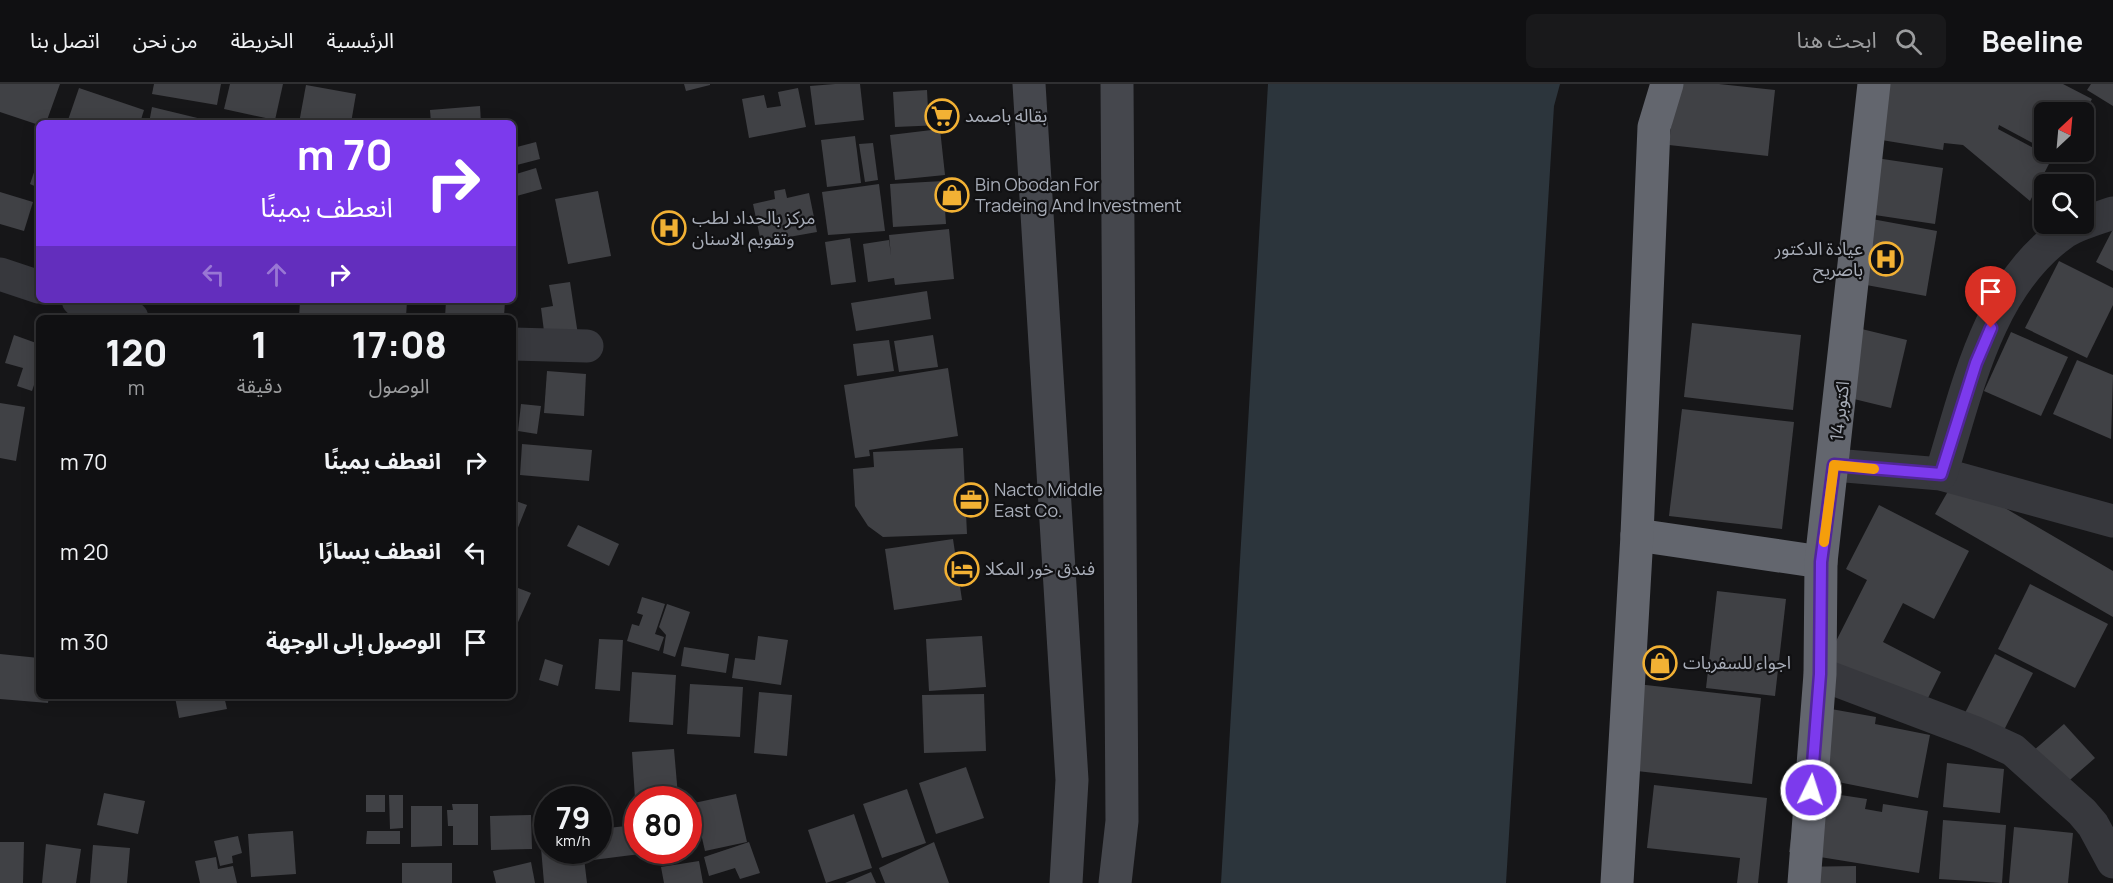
<!DOCTYPE html>
<html lang="ar">
<meta charset="utf-8">
<style>
:root{--surface:#101012;--page:#19191b;--text:#f1f3f6;--muted:#9c9d9f;--line:#303032}
body{margin:0;font-family:Manrope,"Noto Sans Arabic",sans-serif;background:var(--page);color:var(--text);direction:rtl;height:100vh;display:flex;flex-direction:column;font-size:22px;white-space:nowrap}
*{box-sizing:border-box;margin:0}
p{font-size:20px;color:var(--muted)}
.icon{flex:none;width:33px;height:33px;fill:none;stroke:currentColor;stroke-width:2;stroke-linecap:round;stroke-linejoin:round}
.map{position:relative;flex:1;overflow:hidden;direction:ltr}
.side{position:absolute;left:36px;top:231px;width:480px;height:384px;display:flex;flex-direction:column;background:var(--surface);border-radius:9px;box-shadow:0 3px 15px #0003,0 0 0 2px var(--line);direction:rtl}
.side>*{flex:none}
.top-card{position:absolute;left:36px;top:36px;width:480px;height:183px;border-radius:9px;box-shadow:0 3px 15px #0003,0 0 0 2px var(--line);direction:rtl;background:#7c3aed;color:#fff;overflow:hidden}
.needle{width:39px;rotate:26deg}
.tools{position:absolute;left:2034px;top:18px;display:grid;gap:12px}
.tools a{display:grid;place-items:center;width:60px;height:60px;border-radius:9px;background:var(--surface);box-shadow:0 3px 15px #0003,0 0 0 2px var(--line);font-size:30px}
.speed{position:absolute;left:534px;top:702px;display:flex;gap:12px;font-size:30px;font-weight:700;text-align:center}
.speed>*{display:grid;place-content:center;width:78px;height:78px;border-radius:50%;background:var(--surface);box-shadow:0 3px 15px #0003,0 0 0 2px var(--line);line-height:1}
.speed small{font-size:15px;font-weight:400}
.speed .limit{border:9px solid #d22;background:#fff;color:#111}
.pin{position:absolute;display:grid;place-items:center;width:51px;height:51px;color:#fff;margin:-62px -26px;border-radius:50% 50% 50% 0;rotate:-45deg;box-shadow:0 0 6px #0007}
.pin .icon{rotate:45deg}
.me{position:absolute;width:66px;margin:-33px;rotate:4deg;stroke-linejoin:round;filter:drop-shadow(0 0 4px #0008)}
.turn{display:flex;align-items:center;gap:21px;height:126px;padding:0 24px;font-size:27px}
.turn .icon{width:78px;height:78px;stroke-width:2.5}
.turn b{display:block;font-size:42px;line-height:51px}
.lanes{display:flex;align-items:center;height:57px;padding:0 24px;background:#0003;justify-content:center;gap:30px;direction:ltr}
.lanes .off{opacity:.35}
.eta{display:flex;justify-content:space-evenly;align-items:center;height:102px;text-align:center}
.eta b{font-size:36px;font-weight:800;line-height:42px}
ul{padding:0;list-style:none}
li{display:flex;align-items:center;gap:18px;height:90px;padding:0 24px}
li div{flex:1}
li b{display:block;font-size:22px}
li em{font-style:normal}
header{display:flex;align-items:center;gap:36px;box-sizing:border-box;height:84px;padding:0 30px;background:var(--surface);border-bottom:2px solid var(--line)}
header strong{font-size:28px}
nav{display:flex;gap:33px;margin-inline-start:auto;font-size:21px}
.search{width:420px;height:54px;background:var(--page);display:flex;align-items:center;gap:15px;box-sizing:border-box;padding:0 21px;border-radius:9px;color:var(--muted);font-size:22px}
.map>svg:first-child{display:block}
</style>
<header>
<strong>Beeline</strong>
<div class="search"><svg class="icon" aria-label="search" viewBox="0 0 24 24"><circle cx="10" cy="10" r="6"/><path d="M15 15l6 6"/></svg>ابحث هنا</div>
<nav><a>الرئيسية</a><a>الخريطة</a><a>من نحن</a><a>اتصل بنا</a></nav>
</header>
<div class="map">
<svg width="2113" height="799" viewBox="0 0 2113 799">
<rect width="100%" height="100%" fill="#161618"/>
<!-- water -->
<polygon fill="#2c353c" points="1268,0 1560,0 1554,22 1506,799 1221,799"/>
<!-- building -->
<g fill="#404145">
<polygon points="0,0 60,0 46,39 39,39 39,41 0,28"/>
<polygon points="154,0 221,0 217,21 152,10"/>
<polygon points="230,0 283,0 275,36 224,25"/>
<polygon points="684,0 710,0 710,1 686,7"/>
<polygon points="835,0 860,0 864,36 815,41 810,2"/>
<polygon points="1676,0 1719,0 1775,6 1768,72 1669,61"/>
<polygon points="1877,0 2063,0 2092,15 2085,28 2044,28 2044,65 1999,41 1998,45 2052,74 2030,117 1963,61 1944,59 1943,66 1869,54"/>
<polygon points="2091,0 2113,0 2113,22 2087,6"/>
<polygon points="306,1 356,10 351,39 299,39"/>
<polygon points="79,4 144,26 140,39 67,39"/>
<polygon points="798,4 806,43 749,54 742,15 764,11 767,24 781,22 778,8"/>
<polygon points="927,6 928,25 940,24 942,41 895,43 893,8"/>
<polygon points="480,22 481,39 431,39 430,26"/>
<polygon points="152,23 214,38 214,39 149,39"/>
<polygon points="940,45 945,91 895,96 890,51"/>
<polygon points="855,52 861,99 827,103 821,56"/>
<polygon points="536,58 540,75 513,82 513,64"/>
<polygon points="873,59 878,96 865,98 859,60"/>
<polygon points="2049,68 2064,68 2061,74"/>
<polygon points="39,74 39,104 30,100"/>
<polygon points="1876,74 1943,84 1935,140 1868,130"/>
<polygon points="536,84 542,105 513,113 513,91"/>
<polygon points="943,97 946,140 893,143 890,100"/>
<polygon points="879,100 885,147 828,151 822,108"/>
<polygon points="785,105 787,114 809,109 817,148 761,158 753,120 775,115 774,107"/>
<polygon points="598,107 611,172 568,180 555,115"/>
<polygon points="0,108 33,118 24,147 0,140"/>
<polygon points="1861,133 1937,147 1926,212 1850,198"/>
<polygon points="949,145 954,195 895,201 894,194 868,198 863,160 889,156 891,172 889,151"/>
<polygon points="2113,145 2113,187 2096,178"/>
<polygon points="850,154 856,198 831,201 825,158"/>
<polygon points="39,170 39,196 31,194"/>
<polygon points="2059,177 2113,204 2113,221 2087,274 2025,244"/>
<polygon points="570,198 578,251 545,255 541,224 553,222 549,201"/>
<polygon points="927,207 931,235 856,247 851,219"/>
<polygon points="300,216 407,216 406,234 299,234"/>
<polygon points="446,216 505,216 504,234 445,234"/>
<polygon points="1692,239 1801,251 1793,326 1684,313"/>
<polygon points="1841,240 1907,256 1891,324 1825,308"/>
<polygon points="2011,248 2068,273 2041,332 1984,307"/>
<polygon points="14,251 39,260 39,286 32,307 17,302 23,284 5,279"/>
<polygon points="933,251 938,283 899,288 894,257"/>
<polygon points="889,256 894,287 857,292 853,260"/>
<polygon points="2077,276 2113,291 2111,355 2053,330"/>
<polygon points="948,284 958,352 869,366 870,372 855,374 844,301"/>
<polygon points="547,287 586,290 584,332 544,329"/>
<polygon points="0,319 25,323 16,377 0,374"/>
<polygon points="521,320 541,322 537,350 518,347"/>
<polygon points="1682,325 1794,338 1782,445 1669,432"/>
<polygon points="522,360 592,366 589,397 520,391"/>
<polygon points="963,364 967,450 883,453 868,442 855,422 853,385 874,383 873,368"/>
<polygon points="1951,402 1969,403 2113,487 2113,533 1935,430"/>
<polygon points="513,416 527,421 513,456"/>
<polygon points="1879,421 1969,467 1934,535 1903,519 1883,558 1941,588 1923,624 1827,575 1867,496 1846,485"/>
<polygon points="578,441 619,460 609,482 567,462"/>
<polygon points="953,455 962,516 894,526 885,465"/>
<polygon points="2030,500 2108,540 2075,604 1998,565"/>
<polygon points="513,502 531,509 515,545 513,544"/>
<polygon points="1717,507 1786,515 1775,612 1706,604"/>
<polygon points="642,513 665,520 655,550 664,553 659,567 627,557 632,540 639,542 643,531 637,529"/>
<polygon points="667,520 690,528 675,573 663,569 666,551 659,543"/>
<polygon points="758,552 788,556 781,601 732,594 735,574 755,576"/>
<polygon points="982,552 986,603 929,607 926,555"/>
<polygon points="599,555 623,556 620,607 595,605"/>
<polygon points="684,563 729,570 726,589 681,582"/>
<polygon points="0,570 39,574 39,612 49,612 48,619 0,615"/>
<polygon points="1995,570 2033,589 2003,648 1965,629"/>
<polygon points="545,575 563,581 558,602 539,596"/>
<polygon points="632,588 676,591 673,641 629,638"/>
<polygon points="690,600 743,603 740,653 687,650"/>
<polygon points="1637,600 1761,614 1752,700 1628,686"/>
<polygon points="759,608 792,611 787,672 754,669"/>
<polygon points="984,610 986,667 924,669 922,611"/>
<polygon points="224,612 227,625 179,634 175,613"/>
<polygon points="1831,625 1876,633 1875,640 1930,651 1918,714 1798,690"/>
<polygon points="2064,640 2095,674 2063,702 2033,667"/>
<polygon points="674,665 678,712 635,715 632,668"/>
<polygon points="1947,679 2004,685 2000,729 1943,723"/>
<polygon points="966,683 984,734 936,750 919,699"/>
<polygon points="1654,701 1767,714 1758,799 1737,799 1740,774 1647,764"/>
<polygon points="907,705 926,759 882,774 863,720"/>
<polygon points="1814,707 1867,715 1865,725 1882,728 1883,720 1928,727 1919,789 1789,768 1797,715"/>
<polygon points="104,709 145,717 138,750 97,741"/>
<polygon points="736,710 747,758 705,767 694,719"/>
<rect x="366" y="711" width="19" height="17"/>
<polygon points="389,711 403,711 403,744 390,745"/>
<polygon points="452,720 478,720 478,761 453,761 453,742 448,742 447,726 453,726"/>
<polygon points="411,722 442,722 442,762 411,763"/>
<polygon points="854,730 872,784 826,799 808,746"/>
<polygon points="531,731 532,765 491,766 490,732"/>
<polygon points="1943,736 2006,741 2002,799 1939,795"/>
<polygon points="636,741 640,770 593,776 592,766 598,766 598,745"/>
<polygon points="2014,743 2073,749 2068,799 2009,799"/>
<polygon points="293,747 296,790 251,793 248,750"/>
<polygon points="367,747 400,747 400,760 366,760"/>
<polygon points="238,752 242,769 232,772 233,779 220,782 214,757"/>
<polygon points="540,752 548,752 548,766 583,766 587,799 544,799"/>
<polygon points="0,758 24,758 23,799 0,799"/>
<polygon points="749,758 760,789 740,795 735,784 709,792 704,773"/>
<polygon points="934,758 949,799 885,799 879,784"/>
<polygon points="46,760 81,765 76,799 42,799"/>
<polygon points="93,761 130,764 127,799 90,799"/>
<polygon points="216,773 218,785 233,782 237,799 200,799 195,777"/>
<polygon points="699,777 703,799 664,799 661,783"/>
<polygon points="531,778 535,799 496,799 493,787"/>
<rect x="402" y="779" width="50" height="20"/>
<polygon points="1856,782 1856,799 1793,799 1793,783"/>
<polygon points="871,788 876,799 845,799"/>
</g>
<g fill="none" stroke-linecap="round" stroke-linejoin="round">
<!-- street -->
<g stroke="#37383d" stroke-width="33">
<polyline points="0,190 39,203"/>
<polyline points="78,216 132,234"/>
<polyline points="513,260 587,262"/>
<polyline points="1834,381 1941,390 2113,437"/>
<path d="M 1941,390 C 1967,307 1987,204 2062,150 C 2076,140 2097,135 2113,129"/>
<polyline points="1820,590 1976,649 2013,666 2082,728 2093,741 2113,778"/>
</g>
<!-- secondary -->
<g stroke="#45474d" stroke-width="33">
<polyline points="1029,0 1072,696 1066,799"/>
<polyline points="1115,799 1122,737 1117,0"/>
</g>
<!-- highway -->
<g stroke="#63666e" stroke-width="33">
<polyline points="1637,451 1821,478"/>
<polyline points="1617,799 1637,451 1654,43 1667,0"/>
<polyline points="1804,799 1820,590 1821,478 1874,0"/>
</g>
</g>
<g fill="none" stroke-linecap="round" stroke-linejoin="round">
<defs>
<polyline id="route" points="1811,706 1820,590 1821,478 1834,381 1941,390 1976,279 1991,244"/>
</defs>
<!-- route casing -->
<use href="#route" stroke="#51269a" stroke-width="15"/>
<!-- route -->
<use href="#route" stroke="#7c3aed" stroke-width="10"/>
<!-- slow -->
<polyline stroke="#f59e0b" stroke-width="10" points="1824,458 1834,381 1874,385"/>
</g>
<!-- icons -->
<defs>
<symbol id="supermarket-ring" viewBox="-11 -11 22 22"><circle r="9.5" fill="#111113" stroke="#f2b134" stroke-width="1.5"/><path d="M-6-5.5h2.5l.6 2H6L4.5 2H-2.5L-4.4-4H-6ZM-1.5 3.2a1.3 1.3 0 1 0 .1 0ZM3 3.2a1.3 1.3 0 1 0 .1 0Z" fill="#f2b134"/></symbol>
<symbol id="shop-ring" viewBox="-11 -11 22 22"><circle r="9.5" fill="#111113" stroke="#f2b134" stroke-width="1.5"/><path d="M-5-2.5h2.3a2.7 3.5 0 0 1 5.4 0H5L5.5 6h-11ZM-1.5-2.5h3a1.5 2.3 0 0 0-3 0Z" fill="#f2b134"/></symbol>
<symbol id="hospital-ring" viewBox="-11 -11 22 22"><circle r="9.5" fill="#111113" stroke="#f2b134" stroke-width="1.5"/><path d="M-5-5h3v3.5h4V-5h3V5h-3V1.5h-4V5h-3Z" fill="#f2b134"/></symbol>
<symbol id="office-ring" viewBox="-11 -11 22 22"><circle r="9.5" fill="#111113" stroke="#f2b134" stroke-width="1.5"/><path d="M-6-3h4V-5.5h4V-3h4V5H-6ZM-1-4.5V-3h2v-1.5ZM-6 0V1H6V0Z" fill="#f2b134"/></symbol>
<symbol id="hotel-ring" viewBox="-11 -11 22 22"><circle r="9.5" fill="#111113" stroke="#f2b134" stroke-width="1.5"/><path d="M-6-4.5h1.5V1H6V5H4.5V3h-9V5H-6ZM-4 0a1.8 1.8 0 1 1 3.6 0ZM.5 0V-2.5h3Q6-2.5 6 0Z" fill="#f2b134"/></symbol>
</defs>
<g fill-rule="evenodd">
<use href="#supermarket-ring" x="923" y="13" width="38" height="38"/>
<use href="#shop-ring" x="933" y="92" width="38" height="38"/>
<use href="#hospital-ring" x="650" y="125" width="38" height="38"/>
<use href="#hospital-ring" x="1867" y="156" width="38" height="38"/>
<use href="#office-ring" x="952" y="397" width="38" height="38"/>
<use href="#hotel-ring" x="943" y="466" width="38" height="38"/>
<use href="#shop-ring" x="1641" y="560" width="38" height="38"/>
</g>
<g text-anchor="middle" stroke-width="4.5" stroke-linejoin="round" paint-order="stroke">
<!-- poi labels -->
<g font-size="18" fill="#a8adb8" stroke="#111113" text-anchor="start">
<text x="965" y="38">بقاله باصمد</text>
<text x="975" y="107">Bin Obodan For<tspan x="975" dy="21">Tradeing And Investment</tspan></text>
<text x="692" y="140">مركز بالحداد لطب<tspan x="692" dy="21">وتقويم الاسنان</tspan></text>
<text x="1863" y="171" text-anchor="end">عيادة الدكتور<tspan x="1863" dy="21">باصريح</tspan></text>
<text x="994" y="412">Nacto Middle<tspan x="994" dy="21">East Co.</tspan></text>
<text x="985" y="491">فندق خور المكلا</text>
<text x="1683" y="585">اجواء للسفريات</text>
</g>
<!-- street labels -->
<g font-size="18" fill="#a8adb8" stroke="#111113">
<text transform="translate(1840 327) rotate(-84)" y="6">14 اكتوبر</text>
</g>
</g>
</svg>
<div class="tools">
<a><svg class="needle" viewBox="-14 -14 28 28"><path d="M0-13l5 13h-10z" fill="#e53935"/><path d="M0 13l5-13h-10z" fill="#9c9d9f"/></svg></a>
<a><svg class="icon" aria-label="search" viewBox="0 0 24 24"><circle cx="10" cy="10" r="6"/><path d="M15 15l6 6"/></svg></a>
</div>
<div class="speed"><div>79<small>km/h</small></div><div class="limit">80</div></div>
<div class="pin" style="left:1991px;top:244px;background:#d93025"><svg class="icon" aria-label="arrive" viewBox="0 0 24 24"><path d="M6 21V4h12l-3 4 3 4H6"/></svg></div>
<svg class="me" style="left:1811px;top:706px" viewBox="-20 -20 40 40"><circle r="17" fill="#7c3aed" stroke="#fff" stroke-width="3"/><path d="M0-11L8 9 0 5-8 9z" fill="#fff"/></svg>
<div class="top-card">
<div class="turn"><svg class="icon" aria-label="right" viewBox="0 0 24 24"><path d="M7 20v-9h11M14 6l5 5-5 5"/></svg><div><b>70 m</b>انعطف يمينًا</div></div>
<div class="lanes"><svg class="icon off" aria-label="left" viewBox="0 0 24 24"><path d="M17 20v-9H6M10 6l-5 5 5 5"/></svg><svg class="icon off" aria-label="ahead" viewBox="0 0 24 24"><path d="M12 20V5M6 11l6-6 6 6"/></svg><svg class="icon" aria-label="right" viewBox="0 0 24 24"><path d="M7 20v-9h11M14 6l5 5-5 5"/></svg></div>
</div>
<section class="side">
<div class="eta">
<div><b>17:08</b><p>الوصول</p></div>
<div><b>1</b><p>دقيقة</p></div>
<div><b>120</b><p>m</p></div>
</div>
<ul>
<li><svg class="icon" aria-label="right" viewBox="0 0 24 24"><path d="M7 20v-9h11M14 6l5 5-5 5"/></svg><div><b>انعطف يمينًا</b></div><em>70 m</em></li>
<li><svg class="icon" aria-label="left" viewBox="0 0 24 24"><path d="M17 20v-9H6M10 6l-5 5 5 5"/></svg><div><b>انعطف يسارًا</b></div><em>20 m</em></li>
<li><svg class="icon" aria-label="arrive" viewBox="0 0 24 24"><path d="M6 21V4h12l-3 4 3 4H6"/></svg><div><b>الوصول إلى الوجهة</b></div><em>30 m</em></li>
</ul>
</section>
</div>
